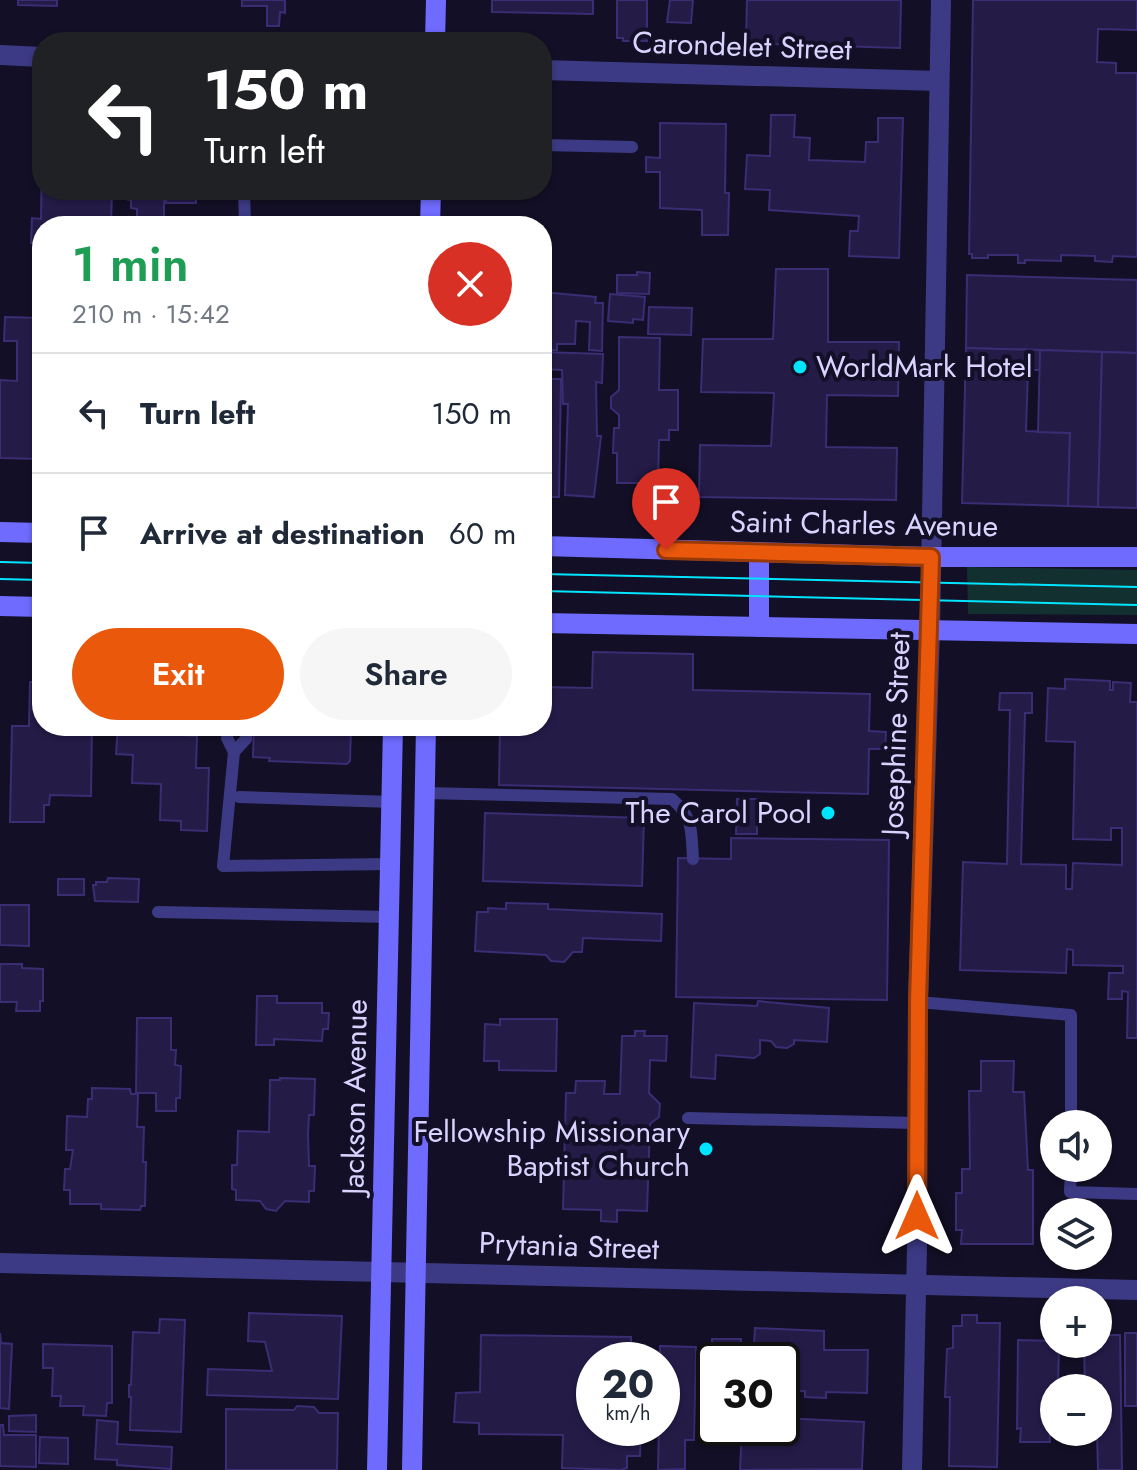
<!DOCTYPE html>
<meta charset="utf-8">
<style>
:root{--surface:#fff;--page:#f6f6f7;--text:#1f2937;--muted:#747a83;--line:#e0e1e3;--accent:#ea580c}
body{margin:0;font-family:Jost,sans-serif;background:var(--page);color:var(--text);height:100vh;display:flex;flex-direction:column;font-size:30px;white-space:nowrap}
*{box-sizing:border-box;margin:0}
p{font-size:26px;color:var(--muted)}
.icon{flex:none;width:44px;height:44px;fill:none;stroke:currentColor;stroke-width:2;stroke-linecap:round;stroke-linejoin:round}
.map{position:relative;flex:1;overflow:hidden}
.drawer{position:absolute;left:32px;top:216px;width:520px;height:520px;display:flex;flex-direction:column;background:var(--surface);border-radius:32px;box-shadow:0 2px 6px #0004}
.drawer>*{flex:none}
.top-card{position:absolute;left:32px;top:32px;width:520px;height:168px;border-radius:32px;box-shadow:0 2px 6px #0004;background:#202124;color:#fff;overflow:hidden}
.fabs{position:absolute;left:1040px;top:1110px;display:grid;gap:16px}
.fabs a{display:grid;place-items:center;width:72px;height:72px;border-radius:50%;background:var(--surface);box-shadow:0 2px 6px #0004;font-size:40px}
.speed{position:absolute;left:576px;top:1342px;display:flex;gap:16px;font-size:40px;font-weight:700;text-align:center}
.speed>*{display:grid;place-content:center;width:104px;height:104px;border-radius:50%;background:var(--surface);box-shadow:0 2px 6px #0004;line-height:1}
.speed small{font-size:20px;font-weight:400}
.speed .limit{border:4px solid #111;border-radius:12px;background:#fff;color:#111}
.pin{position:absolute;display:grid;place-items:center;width:68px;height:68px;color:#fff;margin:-82px -34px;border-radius:50% 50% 50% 0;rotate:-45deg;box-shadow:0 0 8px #0007}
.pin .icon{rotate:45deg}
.me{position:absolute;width:88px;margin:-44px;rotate:0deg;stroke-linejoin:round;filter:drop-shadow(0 0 6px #0008)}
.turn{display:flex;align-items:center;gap:28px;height:168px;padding:0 40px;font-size:36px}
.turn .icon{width:104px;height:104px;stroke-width:2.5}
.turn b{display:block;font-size:56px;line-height:68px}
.round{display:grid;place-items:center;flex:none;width:84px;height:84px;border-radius:42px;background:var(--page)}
.headline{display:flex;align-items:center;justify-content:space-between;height:136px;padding:0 40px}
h1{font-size:48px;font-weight:600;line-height:60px;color:#1e9e55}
.cta{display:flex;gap:16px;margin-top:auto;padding:16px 40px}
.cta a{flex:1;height:92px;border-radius:48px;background:var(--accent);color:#fff;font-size:32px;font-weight:600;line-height:92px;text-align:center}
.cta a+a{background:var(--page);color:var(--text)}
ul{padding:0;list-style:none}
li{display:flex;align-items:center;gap:24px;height:120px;padding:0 40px;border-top:2px solid var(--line)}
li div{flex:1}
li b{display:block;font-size:30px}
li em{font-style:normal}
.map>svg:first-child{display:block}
</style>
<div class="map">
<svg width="1137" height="1470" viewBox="0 0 1137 1470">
<rect width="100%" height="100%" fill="#130f26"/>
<!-- green -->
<polygon fill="#12302f" points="967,567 1137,570 1137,615 968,614"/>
<!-- building -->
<g fill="#241b47" stroke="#3b2d73" stroke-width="2">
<polygon points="18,0 57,0 57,6 18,5"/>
<polygon points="242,0 285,0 285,13 280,12 279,26 267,26 267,6 242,6"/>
<polygon points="492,0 593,0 593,14 492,12"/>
<polygon points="617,0 647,0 647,41 623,41 623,38 617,38"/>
<polygon points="670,0 693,0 691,23 667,22"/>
<polygon points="747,0 901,0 900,48 772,44 772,42 746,41"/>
<polygon points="973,0 1137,0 1137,30 1098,29 1097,62 1116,63 1116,73 1137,73 1137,257 1113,256 1112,262 1095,261 1095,256 1061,255 1061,261 1025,260 1025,263 1018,263 1018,255 988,255 988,258 972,258 972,254 969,254"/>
<polygon points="771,115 795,115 794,137 810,138 809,160 865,162 866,142 878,142 878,118 903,118 899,258 849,256 850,231 858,231 859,216 769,210 770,190 745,189 747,155 770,156"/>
<polygon points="660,123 726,124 725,193 729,193 728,235 702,235 702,210 660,208 660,172 646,172 646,157 660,158"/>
<polygon points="42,156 42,190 112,190 111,226 42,226 42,243 31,243 32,218 41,219"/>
<polygon points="124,190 164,190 164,226 137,226 137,209 131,208 131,200 124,199"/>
<rect x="166" y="190" width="30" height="13"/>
<polygon points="776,269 828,269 828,342 899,342 898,396 827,395 826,447 897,448 896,500 699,497 700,445 771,446 774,393 701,392 703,339 773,339"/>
<polygon points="637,272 650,273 649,294 617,293 617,275 637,275"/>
<polygon points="967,275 1137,280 1137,353 966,348"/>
<polygon points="542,292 596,297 595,303 603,303 602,351 589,350 590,322 576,321 575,344 557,344 557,350 542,350"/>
<polygon points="610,294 645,297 643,320 633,319 633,323 608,321"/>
<polygon points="649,307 692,308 691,335 648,334"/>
<polygon points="5,317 42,318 42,459 0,458 0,380 17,381 17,341 4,341"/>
<polygon points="619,337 660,338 659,390 678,390 678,430 669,430 669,440 659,440 658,483 617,483 617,453 613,453 614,428 619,428 619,415 611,408 611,397 619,390"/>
<polygon points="966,348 1040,350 1040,370 1028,370 1026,431 1070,433 1068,506 962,503"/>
<polygon points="1040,350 1102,352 1098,507 1068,506 1070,433 1038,432"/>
<polygon points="542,352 603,354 602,383 596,382 597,436 601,436 594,497 565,495 568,404 563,404 562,370 542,369"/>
<polygon points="1102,352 1137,353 1137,508 1098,507"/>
<polygon points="542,373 550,373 550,379 561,379 559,497 542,497"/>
<polygon points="593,652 693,654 693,690 870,694 869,731 886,732 885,749 869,749 868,794 499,785 500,726 542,726 542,687 592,688"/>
<polygon points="1065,679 1110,681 1110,690 1113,690 1113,682 1131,683 1130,702 1137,702 1137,1038 1127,1038 1128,992 1122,991 1122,999 1108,999 1109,973 1123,973 1123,966 1073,965 1073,950 1067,949 1066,973 960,970 963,862 1007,864 1010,710 999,710 1000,693 1032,693 1032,713 1025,713 1021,864 1066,865 1066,889 1072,889 1073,863 1122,865 1122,828 1111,828 1111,840 1073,839 1075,742 1046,741 1048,688 1065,689"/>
<polygon points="30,682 42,682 42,726 92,726 91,796 50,795 49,805 44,805 44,822 10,822 12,726 29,726"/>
<polygon points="118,726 180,726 179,735 197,736 196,768 209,768 207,831 181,830 181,821 160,820 161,784 132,783 133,755 116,754"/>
<polygon points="254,726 351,726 350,761 347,764 269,761 270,758 253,757"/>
<polygon points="737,799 757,799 757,834 736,834"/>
<polygon points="485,813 644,818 642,886 483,881"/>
<polygon points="731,838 889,840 887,1000 676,997 678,858 731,859"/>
<polygon points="108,878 139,879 138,902 95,901 93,885 96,885 96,882 107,882"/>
<rect x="58" y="879" width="26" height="16"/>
<polygon points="506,903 548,904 548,909 662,914 661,941 583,938 582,952 573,952 564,962 551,961 546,955 475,951 477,912 488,912 488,908 506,909"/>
<polygon points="0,905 29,905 29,946 0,945"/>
<polygon points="0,964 22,964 22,968 43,969 43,1001 40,1001 40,1011 16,1011 17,1002 0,1002"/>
<polygon points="257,996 277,996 277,1003 322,1003 322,1013 329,1013 328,1029 323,1029 322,1041 274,1039 274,1045 256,1045"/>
<polygon points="758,1001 829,1008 827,1042 794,1040 794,1044 787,1048 776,1047 771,1041 760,1040 760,1054 754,1058 716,1055 715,1079 691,1077 694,1003 757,1006"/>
<polygon points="137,1018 171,1018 171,1050 176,1050 175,1065 181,1066 180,1098 176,1098 176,1111 156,1111 156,1093 136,1093"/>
<polygon points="500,1019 557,1019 556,1071 499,1070 499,1061 484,1061 485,1024 500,1025"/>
<polygon points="635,1031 645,1031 644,1036 667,1036 666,1061 650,1060 649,1093 660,1104 659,1117 650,1124 647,1211 617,1210 617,1222 601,1221 601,1210 563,1209 566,1093 575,1093 576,1081 605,1081 604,1094 620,1094 622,1036 635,1036"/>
<polygon points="981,1061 1014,1061 1013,1092 1024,1092 1028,1170 1033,1170 1033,1244 961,1244 962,1230 956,1230 956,1193 962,1193 962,1169 970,1169 969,1091 981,1091"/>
<polygon points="280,1078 315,1079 314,1115 309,1115 308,1134 309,1166 315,1166 314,1191 309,1191 309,1202 285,1201 276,1211 266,1209 260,1201 236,1200 236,1190 232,1189 232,1165 237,1165 238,1131 269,1132 270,1080 280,1080"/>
<polygon points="92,1088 130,1089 131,1094 138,1094 137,1127 144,1127 143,1162 146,1162 145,1206 141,1206 140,1210 101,1209 101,1204 70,1204 70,1190 64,1190 65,1169 70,1169 73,1150 66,1150 67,1116 87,1117 88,1099 92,1099"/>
<polygon points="249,1313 342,1316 338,1399 207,1395 208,1369 272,1371 265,1342 248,1341"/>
<polygon points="962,1315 977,1315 977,1323 1000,1323 997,1467 949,1466 950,1397 945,1397 947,1349 953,1348 953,1326 962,1326"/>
<polygon points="160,1319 185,1320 181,1432 130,1430 131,1397 129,1397 129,1385 131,1385 133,1332 159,1333"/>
<polygon points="755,1328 824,1331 824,1350 868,1350 867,1393 826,1392 826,1398 805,1397 805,1391 782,1391 782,1360 753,1360"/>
<polygon points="0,1333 1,1343 12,1344 9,1409 0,1408"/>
<rect x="1125" y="1333" width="12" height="73"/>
<polygon points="481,1335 631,1337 631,1350 642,1351 642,1360 594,1360 594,1428 641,1428 640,1456 627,1456 627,1468 621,1470 562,1468 563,1435 479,1434 479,1423 454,1422 456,1393 480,1392"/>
<polygon points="1098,1335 1120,1335 1122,1470 1098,1470 1097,1433 1086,1434 1098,1432 1098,1388 1085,1388 1084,1344 1098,1344"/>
<polygon points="712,1339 741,1339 741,1360 714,1360 714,1408 712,1408"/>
<polygon points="1018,1340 1054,1341 1054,1344 1059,1344 1058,1388 1054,1388 1054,1429 1049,1429 1050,1442 1020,1442 1021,1428 1017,1429"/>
<polygon points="43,1344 112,1346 112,1403 107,1403 106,1416 83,1415 84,1406 60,1406 61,1396 52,1396 53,1368 43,1368"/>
<polygon points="660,1346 696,1347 694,1440 685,1440 685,1469 658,1470 659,1428 662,1428"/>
<polygon points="297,1406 314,1407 319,1413 338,1413 337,1470 226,1470 226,1409 294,1410"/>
<polygon points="36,1415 36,1432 9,1431 9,1416"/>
<polygon points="782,1418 864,1422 862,1469 740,1470 742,1428 782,1428"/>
<polygon points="97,1420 118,1422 117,1444 172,1447 171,1469 117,1465 117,1460 95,1459"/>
<polygon points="0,1425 3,1425 4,1435 36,1435 36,1467 0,1466"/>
<polygon points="40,1437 68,1438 68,1464 39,1463"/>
</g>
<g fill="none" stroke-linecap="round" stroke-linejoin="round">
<!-- lane -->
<g stroke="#3d3a85" stroke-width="12">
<polyline points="542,145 632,147"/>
<polyline points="244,190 245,226 248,226"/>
<polyline points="228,726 227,738 234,752"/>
<polyline points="247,726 246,739 234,752 223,866 390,864"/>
<path d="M 425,793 L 672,799 C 694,818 691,831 693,859"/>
<polyline points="239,797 392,802"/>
<polyline points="158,912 389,917"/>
<polyline points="918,1002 1071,1015 1071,1124"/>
<polyline points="688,1118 918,1123"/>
<polyline points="1071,1168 1070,1192 1137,1194"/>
</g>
<!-- street -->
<g stroke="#3d3a85" stroke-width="20">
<polyline points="0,55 42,57"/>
<polyline points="542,70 939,81"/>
<polyline points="0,1263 1137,1290"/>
<polyline points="912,1470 917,1247 918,1002 930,631 941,0"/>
</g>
<!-- secondary -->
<g stroke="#6f6bff" stroke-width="20">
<polyline points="435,42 436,0"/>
<polyline points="430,226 431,190"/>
<polyline points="0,532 42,533"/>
<polyline points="542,546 931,557 1137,557"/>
<polyline points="0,606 42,607"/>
<polyline points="542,623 1137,634"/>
<polyline points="759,627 759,552"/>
<polyline points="377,1470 393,726"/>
<polyline points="412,1470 426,726"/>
</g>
<!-- tram -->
<g stroke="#00e5ff" stroke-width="2">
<polyline points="0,562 42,563"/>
<polyline points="542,574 1137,587"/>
<polyline points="0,579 42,580"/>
<polyline points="542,591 1137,605"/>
</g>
</g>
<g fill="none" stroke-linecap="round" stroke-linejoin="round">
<defs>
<polyline id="route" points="666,550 931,557 918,1002 917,1216"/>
</defs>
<!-- route casing -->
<use href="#route" stroke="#983908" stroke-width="20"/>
<!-- route -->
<use href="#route" stroke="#ea580c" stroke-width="14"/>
</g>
<!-- markers -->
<g fill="#00e5ff" stroke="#130f26" stroke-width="3">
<circle cx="800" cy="367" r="8"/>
<circle cx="828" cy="813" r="8"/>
<circle cx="706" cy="1149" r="8"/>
</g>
<g text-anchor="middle" stroke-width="8" stroke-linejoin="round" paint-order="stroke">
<!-- street labels -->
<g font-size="30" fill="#d9d4ff" stroke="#130f26">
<text transform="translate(742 46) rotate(2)" y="10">Carondelet Street</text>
<text transform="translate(864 524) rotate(1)" y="10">Saint Charles Avenue</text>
<text transform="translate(896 734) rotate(-88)" y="10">Josephine Street</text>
<text transform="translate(355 1097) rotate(-89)" y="10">Jackson Avenue</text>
<text transform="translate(569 1246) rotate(2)" y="10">Prytania Street</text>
</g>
<!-- poi labels -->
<g font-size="30" fill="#d9d4ff" stroke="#130f26" text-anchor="end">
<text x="816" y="377" text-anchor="start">WorldMark Hotel</text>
<text x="812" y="823">The Carol Pool</text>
<text x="690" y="1142">Fellowship Missionary<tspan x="690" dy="34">Baptist Church</tspan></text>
</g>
</g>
</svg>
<div class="fabs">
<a><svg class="icon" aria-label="sound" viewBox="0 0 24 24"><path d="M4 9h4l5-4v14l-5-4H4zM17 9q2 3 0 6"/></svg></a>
<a><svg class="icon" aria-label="layers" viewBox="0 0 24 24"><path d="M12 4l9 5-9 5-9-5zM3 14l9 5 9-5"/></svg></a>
<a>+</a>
<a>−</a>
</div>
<div class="speed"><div>20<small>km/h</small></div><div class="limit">30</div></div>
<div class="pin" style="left:666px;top:550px;background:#d93025"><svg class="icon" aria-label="arrive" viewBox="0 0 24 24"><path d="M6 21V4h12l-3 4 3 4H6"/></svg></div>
<svg class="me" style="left:917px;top:1216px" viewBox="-20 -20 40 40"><path d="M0-17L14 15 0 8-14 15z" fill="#ea580c" stroke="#fff" stroke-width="4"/></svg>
<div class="top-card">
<div class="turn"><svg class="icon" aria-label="left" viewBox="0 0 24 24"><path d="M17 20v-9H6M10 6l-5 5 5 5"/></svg><div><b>150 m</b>Turn left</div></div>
</div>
<section class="drawer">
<div class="headline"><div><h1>1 min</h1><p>210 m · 15:42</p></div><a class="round" style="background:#d93025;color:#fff"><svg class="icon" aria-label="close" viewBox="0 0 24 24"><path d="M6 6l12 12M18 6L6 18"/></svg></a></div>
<ul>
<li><svg class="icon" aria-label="left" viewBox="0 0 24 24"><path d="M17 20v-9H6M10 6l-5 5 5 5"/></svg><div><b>Turn left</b></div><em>150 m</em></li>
<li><svg class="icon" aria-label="arrive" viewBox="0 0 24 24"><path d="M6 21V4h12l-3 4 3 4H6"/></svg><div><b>Arrive at destination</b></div><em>60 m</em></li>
</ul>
<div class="cta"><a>Exit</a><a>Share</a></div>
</section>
</div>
